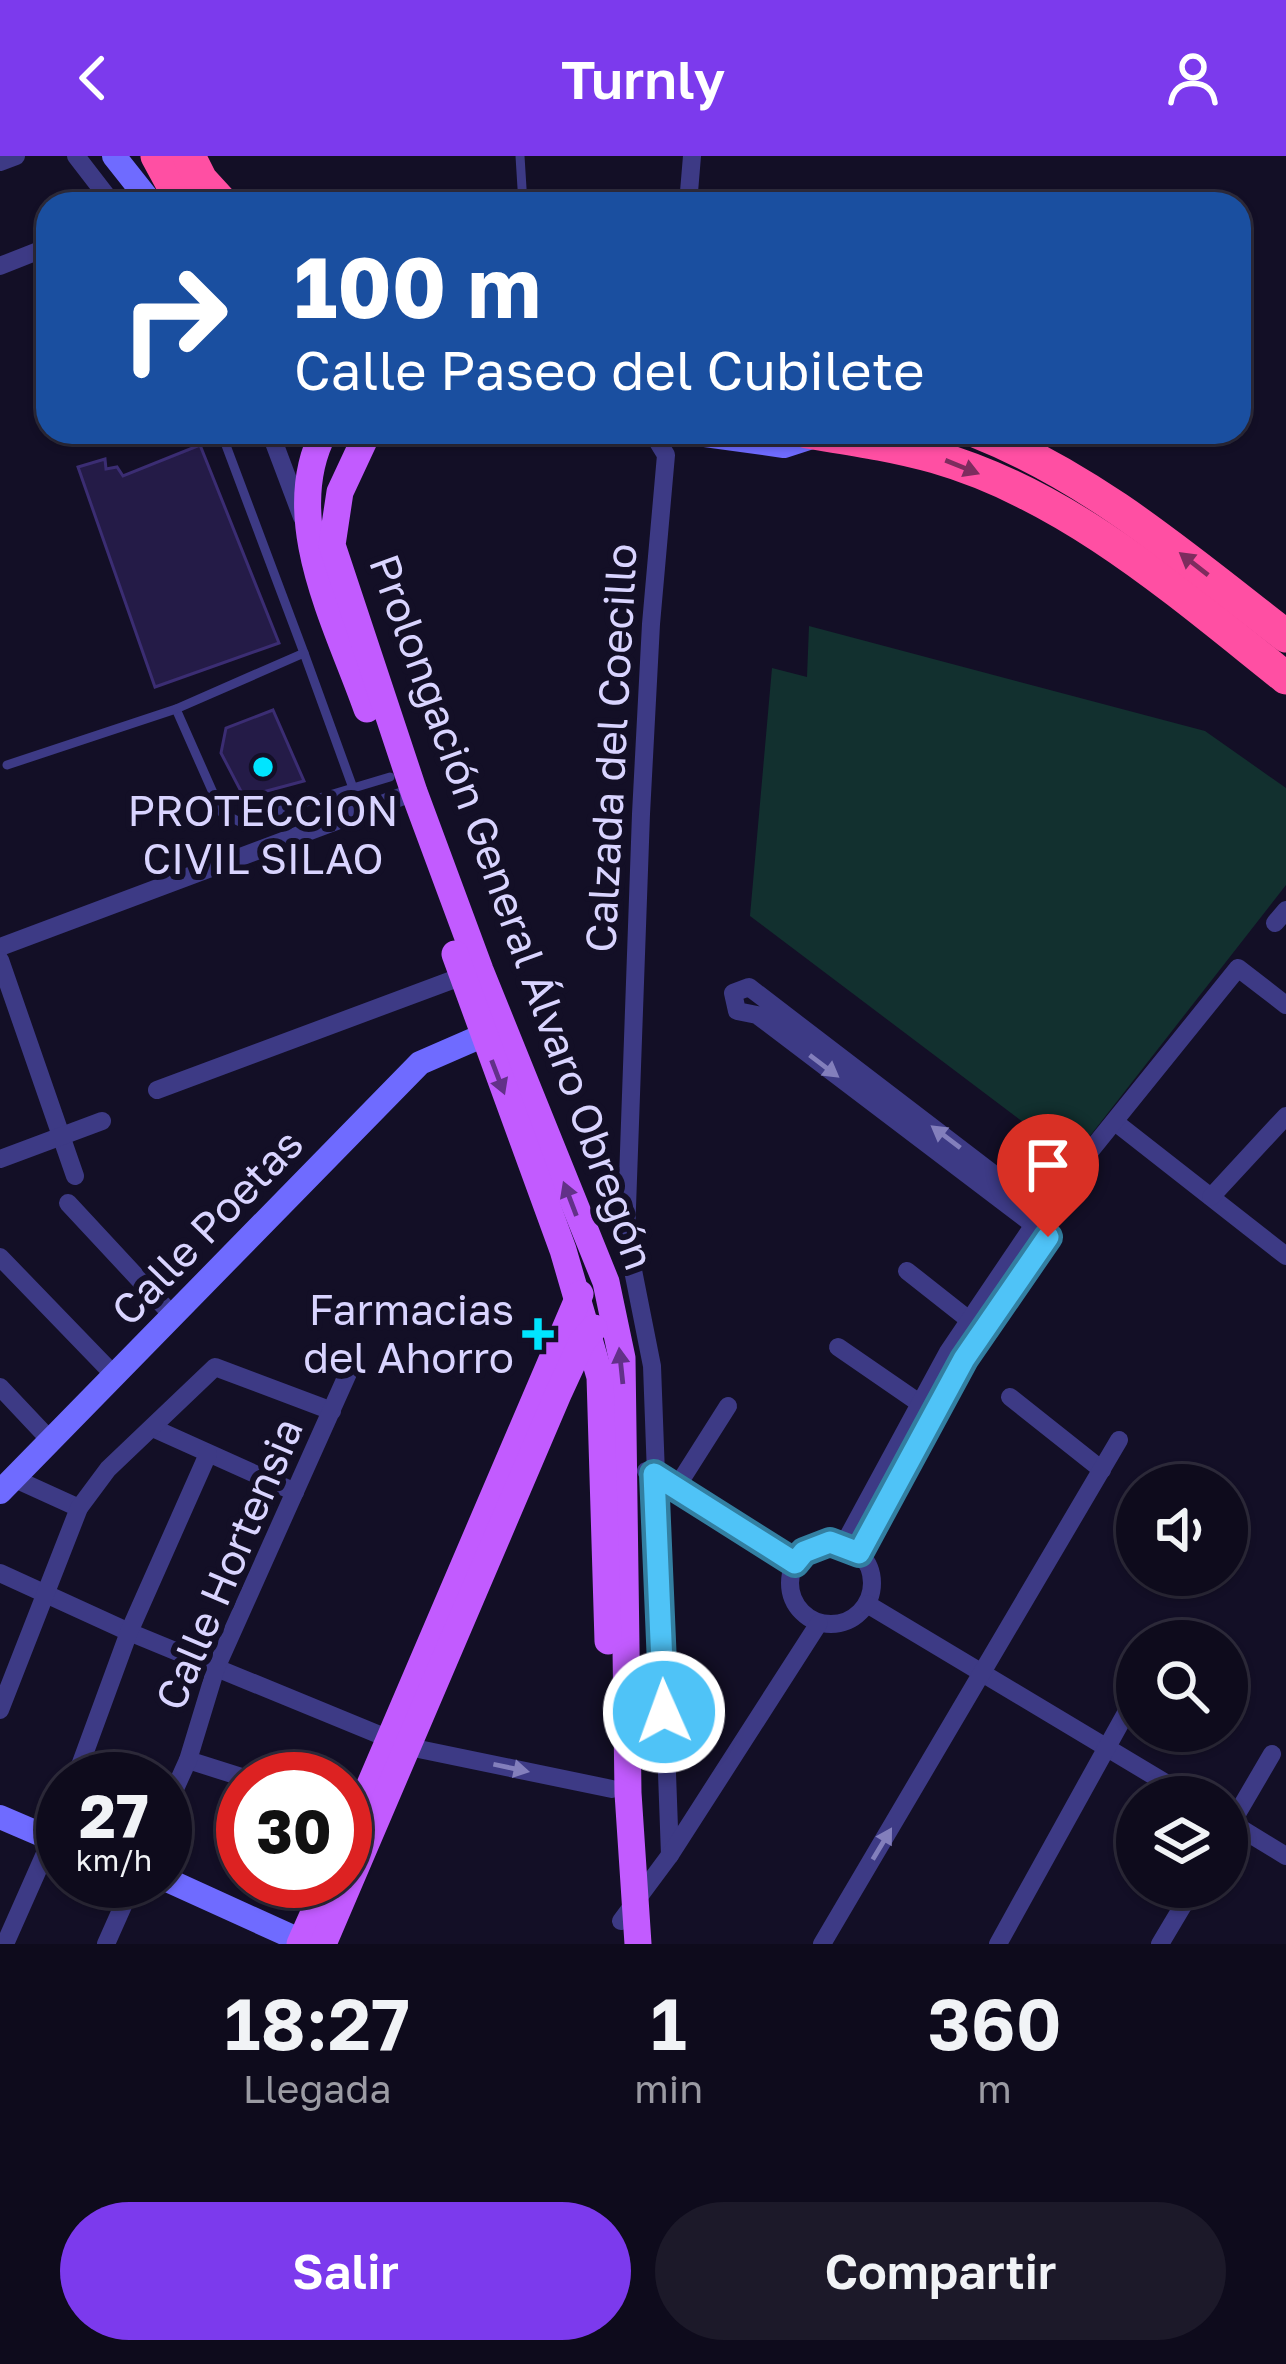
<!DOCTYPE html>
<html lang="es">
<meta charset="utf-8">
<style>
:root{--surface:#0e0b1c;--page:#1c1929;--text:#f1f3f6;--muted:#9b9ba3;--line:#2e2b3b;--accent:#7c3aed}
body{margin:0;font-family:"Golos Text",sans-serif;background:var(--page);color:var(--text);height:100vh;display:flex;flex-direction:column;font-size:45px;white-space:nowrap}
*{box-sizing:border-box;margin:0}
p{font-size:39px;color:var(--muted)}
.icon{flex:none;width:66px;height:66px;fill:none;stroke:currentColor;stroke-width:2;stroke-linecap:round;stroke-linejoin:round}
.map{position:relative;height:1788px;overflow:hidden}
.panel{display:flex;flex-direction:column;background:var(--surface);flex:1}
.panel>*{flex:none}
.banner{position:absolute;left:36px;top:36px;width:1215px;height:252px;border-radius:36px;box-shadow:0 3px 9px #0004,0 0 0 3px var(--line);background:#1a4fa0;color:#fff;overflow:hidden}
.tools{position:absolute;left:1116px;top:1308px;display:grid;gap:24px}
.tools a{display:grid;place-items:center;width:132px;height:132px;border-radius:50%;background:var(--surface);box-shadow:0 3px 9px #0004,0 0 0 3px var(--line);font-size:60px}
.speed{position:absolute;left:36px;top:1596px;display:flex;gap:24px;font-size:60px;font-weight:700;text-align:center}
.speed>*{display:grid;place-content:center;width:156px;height:156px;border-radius:50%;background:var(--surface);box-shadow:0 3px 9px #0004,0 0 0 3px var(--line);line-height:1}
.speed small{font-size:30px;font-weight:400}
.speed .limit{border:18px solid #d22;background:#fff;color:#111}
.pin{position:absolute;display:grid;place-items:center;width:102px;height:102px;color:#fff;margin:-123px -51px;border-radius:50% 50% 50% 0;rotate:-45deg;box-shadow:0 0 12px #0007}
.pin .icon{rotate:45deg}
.me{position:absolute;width:132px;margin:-66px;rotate:358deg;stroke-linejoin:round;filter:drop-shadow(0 0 9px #0008)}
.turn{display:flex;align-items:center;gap:42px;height:252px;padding:0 60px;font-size:54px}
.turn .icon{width:156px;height:156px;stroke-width:2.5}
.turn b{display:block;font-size:84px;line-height:102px}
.eta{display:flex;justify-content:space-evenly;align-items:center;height:204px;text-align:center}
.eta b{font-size:72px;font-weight:600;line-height:84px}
.action{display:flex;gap:24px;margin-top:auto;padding:24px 60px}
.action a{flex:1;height:138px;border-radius:72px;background:var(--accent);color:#fff;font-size:48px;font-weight:600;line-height:138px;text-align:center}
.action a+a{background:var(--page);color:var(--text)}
header{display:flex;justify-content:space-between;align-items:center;height:156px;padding:0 60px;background:var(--accent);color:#fff;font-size:54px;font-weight:600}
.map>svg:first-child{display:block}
</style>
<header><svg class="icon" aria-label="back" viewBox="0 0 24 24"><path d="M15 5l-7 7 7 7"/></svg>Turnly<svg class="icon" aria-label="person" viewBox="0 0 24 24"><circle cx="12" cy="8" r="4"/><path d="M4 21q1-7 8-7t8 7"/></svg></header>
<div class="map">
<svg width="1286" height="1788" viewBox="0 0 1286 1788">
<rect width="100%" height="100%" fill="#130f26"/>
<!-- green -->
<polygon fill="#12302f" points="809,470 1205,575 1286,632 1286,729 1072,1003 750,760 772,512 807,521"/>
<!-- building -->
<g fill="#241b47" stroke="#3b2d73" stroke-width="3">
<polygon points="200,289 279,487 155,531 78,311 105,303 106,313 117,311 123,320"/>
<polygon points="273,554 304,625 244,641 221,597 226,572"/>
</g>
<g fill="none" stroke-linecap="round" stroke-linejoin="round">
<!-- lane -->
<g stroke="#3d3a85" stroke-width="9">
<polyline points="520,0 523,48"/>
<polyline points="221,276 304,497"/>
<polyline points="176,553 222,657 240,666 390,621"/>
<polyline points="7,609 176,553 304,497 353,632"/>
</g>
<!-- street -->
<g stroke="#3d3a85" stroke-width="18">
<polyline points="76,0 113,48"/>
<polyline points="0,6 16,0"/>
<polyline points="688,48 692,0"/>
<polyline points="0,110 48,91"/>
<polyline points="270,276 302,361"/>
<polyline points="652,276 666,299 651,468 641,658 626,1079 652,1210 670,1699"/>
<polyline points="1275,767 1286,754"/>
<polyline points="0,791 414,636"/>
<polyline points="0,804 75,1020"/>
<polyline points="157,934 463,820"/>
<polyline points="1115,966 1286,1100"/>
<polyline points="0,1003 102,965"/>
<polyline points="1211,1041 1286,960"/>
<polyline points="68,1047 174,1161"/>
<polyline points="1053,1055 1074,1015 1238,812 1286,849"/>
<polyline points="1030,1066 757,859 737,855 733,837 749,831 1039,1053"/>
<polyline points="0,1101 116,1221"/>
<polyline points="907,1115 978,1171"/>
<polyline points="838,1191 928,1253"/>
<polyline points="0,1231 51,1285"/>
<polyline points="1010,1241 1102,1314"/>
<polyline points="155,1273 295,1336"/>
<polyline points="646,1315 795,1407"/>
<polyline points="13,1322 79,1352"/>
<polyline points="676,1332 728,1250"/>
<circle cx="831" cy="1427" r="41"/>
<polyline points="844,1388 948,1196 1031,1073"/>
<polyline points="859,1397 965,1203 1048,1081"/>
<polyline points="0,1417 129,1476 409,1591 612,1633"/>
<polyline points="867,1448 1189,1641"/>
<polyline points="0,1554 79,1352 108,1313 215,1211 332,1255"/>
<polyline points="188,1604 248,1623"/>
<polyline points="75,1623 129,1476 208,1298"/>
<polyline points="165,1655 188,1604 216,1512 353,1206"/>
<polyline points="1227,1664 1286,1700"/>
<polyline points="1227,1675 1272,1598"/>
<polyline points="621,1765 670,1699 819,1467"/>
<polyline points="5,1788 63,1657"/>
<polyline points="106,1788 134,1725"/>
<polyline points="822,1788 1119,1284"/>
<polyline points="998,1788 1137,1537"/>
<polyline points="1160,1788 1194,1731"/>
</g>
<!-- secondary -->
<g stroke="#6f6bff" stroke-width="24">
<polyline points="114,0 152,48"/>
<polyline points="683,276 784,290 821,278"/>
<polyline points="0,1336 420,907 482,880"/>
<polyline points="0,1661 63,1688"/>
<polyline points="165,1723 308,1788"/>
</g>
<!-- primary -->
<g stroke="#c25bff" stroke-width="27">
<path d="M 324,276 C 279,362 337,468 367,553"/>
<polyline points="368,276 340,336 332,389 414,636 480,814 606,1126 622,1202 628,1637 638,1788"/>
<polyline points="455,798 563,1094 600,1221 608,1485"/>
<polyline points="345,1687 580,1138"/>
<polyline points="300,1788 328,1725"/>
<polyline points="323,1788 559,1236 582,1186 594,1172"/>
</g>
<!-- highway -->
<g stroke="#ff4fa3" stroke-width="33">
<polyline points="157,0 183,48"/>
<polyline points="189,0 201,24 223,48"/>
<path d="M 807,276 C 850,283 893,289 935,301 C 1068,339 1179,437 1286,522"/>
<path d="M 977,276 C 1093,322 1188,404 1286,480"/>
</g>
</g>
<!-- one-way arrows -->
<defs><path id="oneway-solid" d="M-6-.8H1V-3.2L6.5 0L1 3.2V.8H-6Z" transform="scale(3)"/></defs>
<g fill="#7d2c5e">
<use href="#oneway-solid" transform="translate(962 311) rotate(22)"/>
<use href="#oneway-solid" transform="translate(1194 408) rotate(-142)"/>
</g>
<g fill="#837fbc">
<use href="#oneway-solid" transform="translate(824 910) rotate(37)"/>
<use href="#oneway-solid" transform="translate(946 981) rotate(-143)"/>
<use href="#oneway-solid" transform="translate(511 1612) rotate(12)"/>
<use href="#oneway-solid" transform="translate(882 1688) rotate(-59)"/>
</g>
<g fill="#623188">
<use href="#oneway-solid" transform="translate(498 921) rotate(69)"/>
<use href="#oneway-solid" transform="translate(570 1043) rotate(-111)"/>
<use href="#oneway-solid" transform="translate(621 1210) rotate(-96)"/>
</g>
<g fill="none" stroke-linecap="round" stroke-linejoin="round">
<defs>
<polyline id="route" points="664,1556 654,1318 795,1407 804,1396 830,1386 859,1397 964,1203 1048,1081"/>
</defs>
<!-- route casing -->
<use href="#route" stroke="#337fa1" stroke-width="30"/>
<!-- route -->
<use href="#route" stroke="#4fc3f7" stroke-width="21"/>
</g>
<!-- markers -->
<g fill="#00e5ff" stroke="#130f26" stroke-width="4.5">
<circle cx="263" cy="611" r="12"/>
<path d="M532 1160h12v12h12v12h-12v12h-12v-12h-12v-12h12z"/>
</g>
<g text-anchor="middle" stroke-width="12" stroke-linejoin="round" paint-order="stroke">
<!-- street labels -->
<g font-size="42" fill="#d9d4ff" stroke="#130f26">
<text transform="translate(611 592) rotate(-87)" y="15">Calzada del Coecillo</text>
<text transform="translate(512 756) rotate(70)" y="15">Prolongación General Álvaro Obregón</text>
<text transform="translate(207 1071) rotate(-46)" y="15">Calle Poetas</text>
<text transform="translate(229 1408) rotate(-67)" y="15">Calle Hortensia</text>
</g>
<!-- poi labels -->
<g font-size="42" fill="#d9d4ff" stroke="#130f26">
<text x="263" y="670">PROTECCION<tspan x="263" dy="48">CIVIL SILAO</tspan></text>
<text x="514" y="1169" text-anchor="end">Farmacias<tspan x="514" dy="48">del Ahorro</tspan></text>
</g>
</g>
</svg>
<div class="tools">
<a><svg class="icon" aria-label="sound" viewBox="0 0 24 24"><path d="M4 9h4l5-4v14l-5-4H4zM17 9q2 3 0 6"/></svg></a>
<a><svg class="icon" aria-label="search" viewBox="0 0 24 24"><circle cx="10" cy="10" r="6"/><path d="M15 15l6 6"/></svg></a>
<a><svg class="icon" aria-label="layers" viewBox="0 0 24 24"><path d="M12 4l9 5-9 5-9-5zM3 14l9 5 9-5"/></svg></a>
</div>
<div class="speed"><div>27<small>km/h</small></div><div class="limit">30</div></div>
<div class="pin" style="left:1048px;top:1081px;background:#d93025"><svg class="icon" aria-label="arrive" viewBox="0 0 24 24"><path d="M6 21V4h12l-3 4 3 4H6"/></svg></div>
<svg class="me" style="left:664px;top:1556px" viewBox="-20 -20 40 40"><circle r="17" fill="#4fc3f7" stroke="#fff" stroke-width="3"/><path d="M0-11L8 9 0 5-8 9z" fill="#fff"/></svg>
<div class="banner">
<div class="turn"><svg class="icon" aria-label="right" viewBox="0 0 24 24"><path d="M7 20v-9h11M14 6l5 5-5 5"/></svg><div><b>100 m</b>Calle Paseo del Cubilete</div></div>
</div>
</div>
<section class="panel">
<div class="eta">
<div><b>18:27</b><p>Llegada</p></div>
<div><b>1</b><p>min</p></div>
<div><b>360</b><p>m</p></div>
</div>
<div class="action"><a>Salir</a><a>Compartir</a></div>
</section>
